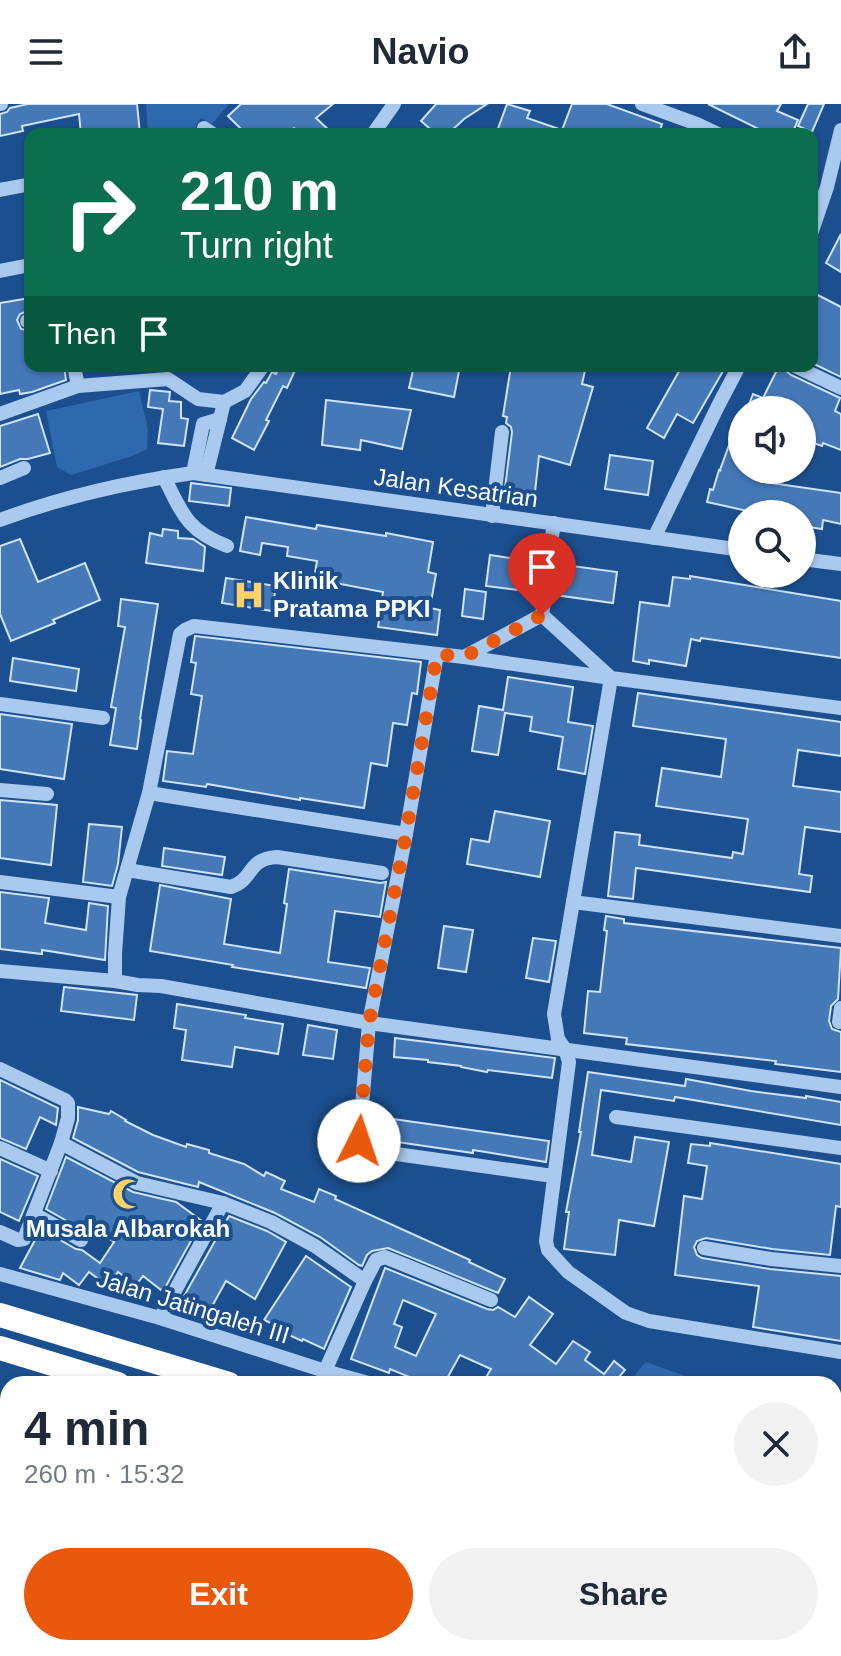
<!DOCTYPE html>
<meta charset="utf-8">
<style>
:root{--surface:#fff;--page:#f2f2f3;--text:#1f2937;--muted:#747a83;--accent:#ea580c}
body{margin:0;font-family:Helvetica,sans-serif;background:var(--page);color:var(--text);height:100vh;display:flex;flex-direction:column;font-size:30px;white-space:nowrap}
*{box-sizing:border-box;margin:0}
p{font-size:26px;color:var(--muted)}
.icon{flex:none;width:44px;height:44px;fill:none;stroke:currentColor;stroke-width:2;stroke-linecap:round;stroke-linejoin:round}
.map{position:relative;flex:1;overflow:hidden}
.details{position:absolute;left:0px;top:1272px;width:842px;height:280px;display:flex;flex-direction:column;background:var(--surface);border-radius:24px 24px 0 0;box-shadow:0 2px 6px #0004}
.details>*{flex:none}
.hud{position:absolute;left:24px;top:24px;width:794px;height:244px;border-radius:16px;box-shadow:0 2px 6px #0004;background:#0b6e4f;color:#fff;overflow:hidden}
.controls{position:absolute;left:728px;top:292px;display:grid;gap:16px}
.controls a{display:grid;place-items:center;width:88px;height:88px;border-radius:50%;background:var(--surface);box-shadow:0 2px 6px #0004;font-size:40px}
.pin{position:absolute;display:grid;place-items:center;width:68px;height:68px;color:#fff;margin:-82px -34px;border-radius:50% 50% 50% 0;rotate:-45deg;box-shadow:0 0 8px #0007}
.pin .icon{rotate:45deg}
.me{position:absolute;width:88px;margin:-44px;rotate:4deg;stroke-linejoin:round;filter:drop-shadow(0 0 6px #0008)}
.turn{display:flex;align-items:center;gap:28px;height:168px;padding:0 24px;font-size:36px}
.turn .icon{width:104px;height:104px;stroke-width:2.5}
.turn b{display:block;font-size:56px;line-height:68px}
.then{display:flex;align-items:center;height:76px;padding:0 24px;background:#0003;gap:16px;font-size:30px}
.round{display:grid;place-items:center;flex:none;width:84px;height:84px;border-radius:42px;background:var(--page)}
.summary{display:flex;align-items:center;justify-content:space-between;height:136px;padding:0 24px}
h1{font-size:48px;font-weight:700;line-height:60px}
.button{display:flex;gap:16px;margin-top:auto;padding:16px 24px}
.button a{flex:1;height:92px;border-radius:48px;background:var(--accent);color:#fff;font-size:32px;font-weight:700;line-height:92px;text-align:center}
.button a+a{background:var(--page);color:var(--text)}
header{display:flex;justify-content:space-between;align-items:center;height:104px;padding:0 24px;background:var(--surface);font-size:36px;font-weight:700}
.map>svg:first-child{display:block}
</style>
<header><svg class="icon" aria-label="menu" viewBox="0 0 24 24"><path d="M4 6h16M4 12h16M4 18h16"/></svg>Navio<svg class="icon" aria-label="share" viewBox="0 0 24 24"><path d="M12 15V3M7 8l5-5 5 5M5 13v7h14v-7"/></svg></header>
<div class="map">
<svg width="841" height="1552" viewBox="0 0 841 1552">
<rect width="100%" height="100%" fill="#1b4f8f"/>
<!-- green -->
<g fill="#2e69ad">
<polygon points="146,0 229,0 212,20 201,14 192,28 194,30 148,30"/>
<polygon points="139,287 148,325 147,345 132,352 71,371 57,363 46,307"/>
<polygon points="646,1258 708,1280 644,1280 634,1272"/>
<polygon points="834,1301 841,1305 841,1436 834,1434"/>
<polygon points="834,1509 841,1510 841,1549 824,1544 834,1544"/>
<polygon points="655,1544 756,1544 722,1545 717,1552 651,1552"/>
</g>
<!-- building -->
<g fill="#4478b7" stroke="#cfe3fa" stroke-width="2" fill-rule="evenodd">
<polygon points="28,0 137,0 140,30 81,30 79,10 22,22 23,27 0,32 0,10 7,8 10,4"/>
<polygon points="241,0 333,0 316,14 333,30 301,30 294,24 288,30 246,30 228,12"/>
<polygon points="436,0 487,0 464,15 448,30 436,30 421,17"/>
<polygon points="507,0 530,7 527,14 562,26 572,0 607,0 662,20 659,30 496,30"/>
<polygon points="708,0 781,0 777,7 798,16 792,30 769,30"/>
<polygon points="808,0 824,0 812,28 798,22"/>
<polygon points="841,130 841,168 826,159"/>
<polygon points="812,188 841,203 841,273 812,259"/>
<polygon points="30,194 30,206 20,210 17,216 21,225 30,227 30,262 64,262 66,276 32,288 20,290 19,286 0,290 0,199"/>
<polygon points="279,262 297,262 287,284 283,282 266,316 269,317 254,346 232,334 251,295 264,278 266,279 272,268 276,270"/>
<polygon points="414,262 460,262 454,293 409,284"/>
<polygon points="511,262 586,262 582,280 593,283 570,361 539,352 535,388 505,384 512,328 511,323 506,319 507,313 503,312"/>
<polygon points="682,262 726,262 693,319 677,310 664,334 647,324"/>
<polygon points="779,262 785,262 786,267 791,271 840,294 835,307 841,310 841,346 823,339 822,342 802,335 802,306 747,306 753,290 763,294"/>
<polygon points="150,286 170,288 169,297 181,298 181,314 188,315 184,342 158,339 163,305 148,303"/>
<polygon points="326,296 411,306 402,345 361,336 360,346 322,341"/>
<polygon points="38,310 50,349 28,355 20,355 0,363 0,322"/>
<polygon points="740,311 742,311 742,366 768,366 764,378 841,389 841,420 823,416 822,425 802,422 802,410 761,410 707,398 710,385 713,386 719,366 721,367 720,366"/>
<polygon points="610,351 653,357 648,391 605,385"/>
<polygon points="191,379 231,384 229,402 189,397"/>
<polygon points="246,413 316,425 317,421 386,432 386,429 433,438 428,468 436,470 430,504 440,506 437,531 378,523 383,488 314,475 317,457 287,452 288,443 262,439 260,451 240,447"/>
<polygon points="163,425 178,427 178,434 193,435 205,443 203,467 146,459 150,429 162,432"/>
<polygon points="20,435 38,478 85,459 100,496 53,516 55,519 11,537 0,510 0,442"/>
<polygon points="490,451 538,458 541,466 547,469 555,466 558,460 617,468 613,499 555,491 552,483 546,480 538,483 535,488 486,482"/>
<polygon points="690,472 841,497 841,554 701,534 700,537 691,535 686,562 649,556 649,560 633,557 640,498 669,502 673,473 690,475"/>
<polygon points="226,474 276,482 272,507 222,499"/>
<polygon points="465,485 486,488 483,515 462,512"/>
<polygon points="121,495 158,500 140,615 141,616 137,645 110,641 116,604 111,603 125,523 118,522"/>
<polygon points="195,532 421,558 417,590 412,589 407,621 393,619 387,662 371,659 364,704 300,694 300,696 207,680 206,683 163,677 167,647 193,650 202,592 191,590 196,559 191,558"/>
<polygon points="13,554 79,565 76,587 10,577"/>
<polygon points="508,573 573,583 568,618 593,622 585,670 558,665 563,633 530,627 532,613 505,609 498,651 472,647 479,602 503,606"/>
<polygon points="638,589 841,618 841,652 798,646 793,682 841,688 841,728 805,723 799,770 812,772 810,788 636,764 633,795 608,792 615,728 640,731 639,741 732,754 733,748 743,750 748,715 656,702 662,664 721,673 726,635 633,622"/>
<polygon points="0,610 72,620 64,675 0,665"/>
<polygon points="0,696 57,701 51,761 0,754"/>
<polygon points="495,707 550,717 540,773 467,760 471,735 489,738"/>
<polygon points="89,720 122,723 118,760 112,782 83,778"/>
<polygon points="164,744 225,753 222,771 162,762"/>
<polygon points="289,765 380,779 386,778 380,813 335,807 328,858 370,864 366,884 232,863 233,861 150,847 160,781 231,795 224,840 280,849 287,800 284,799"/>
<polygon points="0,788 49,794 45,819 86,826 89,799 108,802 105,856 42,846 42,850 0,845"/>
<polygon points="606,812 624,815 624,819 841,844 838,895 831,902 829,917 832,925 841,928 841,968 775,960 776,957 626,940 627,934 584,929 588,887 600,888 607,827 604,826"/>
<polygon points="444,822 473,826 466,868 438,864"/>
<polygon points="533,834 556,837 549,878 526,874"/>
<polygon points="64,883 137,891 134,916 61,907"/>
<polygon points="177,900 246,911 245,914 283,920 278,950 235,943 232,963 182,956 186,926 174,924"/>
<polygon points="308,921 337,926 333,955 303,951"/>
<polygon points="395,934 555,954 552,974 488,966 487,968 461,963 461,962 428,958 428,956 394,953"/>
<polygon points="588,968 685,982 686,975 751,987 806,994 806,992 841,998 841,1021 675,993 674,997 601,986 592,1051 631,1058 635,1033 669,1038 654,1122 619,1116 615,1151 564,1145 569,1108 566,1108 581,1028 579,1028"/>
<polygon points="0,976 58,1004 56,1021 40,1013 26,1045 0,1034"/>
<polygon points="78,1003 109,1010 111,1007 126,1016 125,1017 153,1031 186,1043 187,1040 209,1046 209,1049 244,1060 264,1072 266,1068 285,1077 281,1085 314,1098 319,1085 336,1092 335,1095 470,1156 469,1158 505,1175 498,1189 388,1144 372,1147 367,1151 362,1162 359,1161 320,1133 275,1109 199,1078 198,1083 138,1068 73,1034 78,1016"/>
<polygon points="386,1014 549,1037 546,1058 473,1046 473,1049 383,1036"/>
<polygon points="710,1039 841,1060 841,1103 836,1102 830,1151 772,1145 706,1134 697,1137 694,1143 697,1151 702,1154 770,1165 841,1172 841,1237 753,1223 759,1182 675,1171 684,1092 702,1095 707,1062 688,1059 691,1040 710,1042"/>
<polygon points="66,1053 133,1088 176,1098 202,1117 166,1182 161,1186 143,1172 136,1181 118,1168 108,1182 89,1168 79,1181 63,1169 60,1176 20,1164 41,1125 76,1145 82,1146 100,1159 114,1138 93,1123 88,1129 46,1105"/>
<polygon points="0,1055 38,1072 19,1117 0,1108"/>
<polygon points="229,1112 267,1127 286,1138 255,1195 226,1177 210,1206 184,1192"/>
<polygon points="306,1152 351,1183 324,1245 303,1235 302,1237 278,1226 280,1223 264,1216"/>
<path d="M 385,1164 L 487,1205 L 493,1206 L 498,1203 L 515,1213 L 529,1193 L 553,1210 L 530,1241 L 556,1260 L 573,1237 L 590,1248 L 585,1256 L 604,1270 L 614,1257 L 625,1266 L 619,1273 L 628,1280 L 482,1280 L 491,1265 L 460,1251 L 444,1280 L 438,1280 L 426,1274 L 424,1279 L 390,1265 L 389,1269 L 351,1255 ZM 403,1196 L 436,1210 L 416,1252 L 395,1243 L 402,1223 L 394,1220 Z"/>
</g>
<g fill="none" stroke-linecap="round" stroke-linejoin="round">
<!-- minor-tunnel -->
<polyline stroke="#3d69a0" stroke-width="14" stroke-dasharray="14 7" stroke-linecap="butt" points="545,490 548,459"/>
<!-- minor -->
<g stroke="#a9c9ee" stroke-width="14">
<polyline points="0,0 1,0"/>
<polyline points="642,0 697,20 718,30"/>
<polyline points="204,24 213,30"/>
<polyline points="373,30 394,0"/>
<polyline points="0,86 26,81"/>
<polyline points="812,127 827,83 841,26"/>
<polyline points="0,167 30,161"/>
<polyline points="27,217 30,216"/>
<polyline points="74,262 78,282"/>
<polyline points="795,262 841,284"/>
<polyline points="224,298 245,287 263,262"/>
<polyline points="0,310 78,282 168,275 198,295 224,298 220,315 203,320 193,369"/>
<polyline points="206,371 220,315"/>
<path d="M 164,373 C 182,409 187,427 227,442"/>
<polyline points="0,374 24,364"/>
<polyline points="492,412 502,328"/>
<path d="M 0,416 C 62,393 128,378 193,369 L 742,446"/>
<polyline points="654,434 718,302 739,262"/>
<polyline points="802,455 841,460"/>
<polyline points="548,459 554,419"/>
<polyline points="542,511 611,574 841,604"/>
<polyline points="437,550 406,730 369,919 359,1037 364,1043 375,1047 553,1072"/>
<polyline points="464,553 542,511 545,490"/>
<polyline points="0,600 103,614"/>
<polyline points="0,686 47,690"/>
<polyline points="149,689 406,730"/>
<path d="M 127,766 L 231,783 C 255,775 246,755 277,753 L 382,769"/>
<polyline points="0,778 119,793"/>
<polyline points="573,798 841,832"/>
<polyline points="0,867 115,877"/>
<polyline points="839,918 841,904"/>
<polyline points="0,965 65,996 68,999 68,1014 61,1039 137,1079 223,1099"/>
<polyline points="841,983 369,919 161,882 138,881 115,877 115,850 119,793 149,689 180,530 185,526 194,522 464,553 611,574 554,910 558,935 565,945 569,958 546,1137 548,1146 568,1168 626,1209 649,1217 841,1248"/>
<polyline points="616,1013 841,1044"/>
<polyline points="0,1044 51,1067"/>
<polyline points="34,1110 81,1136"/>
<polyline points="0,1128 18,1136 24,1135 61,1039"/>
<polyline points="704,1144 771,1155 841,1162"/>
<polyline points="0,1170 160,1214 325,1267 372,1280"/>
<polyline points="365,1177 376,1156 385,1153 491,1196"/>
<polyline points="160,1214 223,1099 271,1118 315,1142 365,1177 325,1267"/>
<polyline points="0,1314 8,1312"/>
<polyline points="0,1415 8,1420"/>
<polyline points="383,1544 399,1552"/>
<polyline points="41,1552 47,1544"/>
<polyline points="591,1552 595,1544"/>
<polyline points="799,1552 807,1552"/>
</g>
<!-- highway -->
<g stroke="#fff" stroke-width="24">
<polyline points="0,1211 229,1280"/>
<polyline points="0,1244 118,1280"/>
<polyline points="834,1459 841,1461"/>
<polyline points="834,1492 841,1494"/>
</g>
</g>
<g fill="none" stroke-linecap="round" stroke-linejoin="round">
<!-- route -->
<polyline stroke="#ea580c" stroke-width="14" stroke-dasharray="0 25.2" points="359,1037 369,919 406,730 437,550 464,553 542,511"/>
</g>
<!-- icons -->
<defs>
<symbol id="hospital-bare" viewBox="-9 -9 18 18"><path d="M-5-5h3v3.5h4V-5h3V5h-3V1.5h-4V5h-3Z" fill="#ffd166" stroke="#1b4f8f" stroke-width="2.5" paint-order="stroke"/></symbol>
<symbol id="mosque-bare" viewBox="-9 -9 18 18"><path d="M3.5-4.9A6 6 0 1 0 3.5 4.9A5 5 0 1 1 3.5-4.9Z" fill="#ffd166" stroke="#1b4f8f" stroke-width="2.5" paint-order="stroke"/></symbol>
</defs>
<g fill-rule="evenodd">
<use href="#hospital-bare" x="227" y="469" width="44" height="44"/>
<use href="#mosque-bare" x="106" y="1068" width="44" height="44"/>
</g>
<g text-anchor="middle" stroke-width="8" stroke-linejoin="round" paint-order="stroke">
<!-- street labels -->
<g font-size="24" fill="#fff" stroke="#1b4f8f">
<text transform="translate(456 384) rotate(8)" y="8">Jalan Kesatrian</text>
<text transform="translate(193 1203) rotate(17)" y="8">Jalan Jatingaleh III</text>
</g>
<!-- poi labels -->
<g font-size="24" font-weight="bold" fill="#fff" stroke="#1b4f8f" text-anchor="start">
<text x="273" y="485">Klinik<tspan x="273" dy="28">Pratama PPKI</tspan></text>
<text x="128" y="1133" text-anchor="middle">Musala Albarokah</text>
</g>
</g>
</svg>
<div class="controls">
<a><svg class="icon" aria-label="sound" viewBox="0 0 24 24"><path d="M4 9h4l5-4v14l-5-4H4zM17 9q2 3 0 6"/></svg></a>
<a><svg class="icon" aria-label="search" viewBox="0 0 24 24"><circle cx="10" cy="10" r="6"/><path d="M15 15l6 6"/></svg></a>
</div>
<div class="pin" style="left:542px;top:511px;background:#d93025"><svg class="icon" aria-label="arrive" viewBox="0 0 24 24"><path d="M6 21V4h12l-3 4 3 4H6"/></svg></div>
<svg class="me" style="left:359px;top:1037px" viewBox="-20 -20 40 40"><circle r="19" fill="#fff"/><path d="M0-13L10 11 0 6-10 11z" fill="#ea580c"/></svg>
<div class="hud">
<div class="turn"><svg class="icon" aria-label="right" viewBox="0 0 24 24"><path d="M7 20v-9h11M14 6l5 5-5 5"/></svg><div><b>210 m</b>Turn right</div></div>
<div class="then">Then<svg class="icon" aria-label="arrive" viewBox="0 0 24 24"><path d="M6 21V4h12l-3 4 3 4H6"/></svg></div>
</div>
<section class="details">
<div class="summary"><div><h1>4 min</h1><p>260 m · 15:32</p></div><a class="round"><svg class="icon" aria-label="close" viewBox="0 0 24 24"><path d="M6 6l12 12M18 6L6 18"/></svg></a></div>
<div class="button"><a>Exit</a><a>Share</a></div>
</section>
</div>
